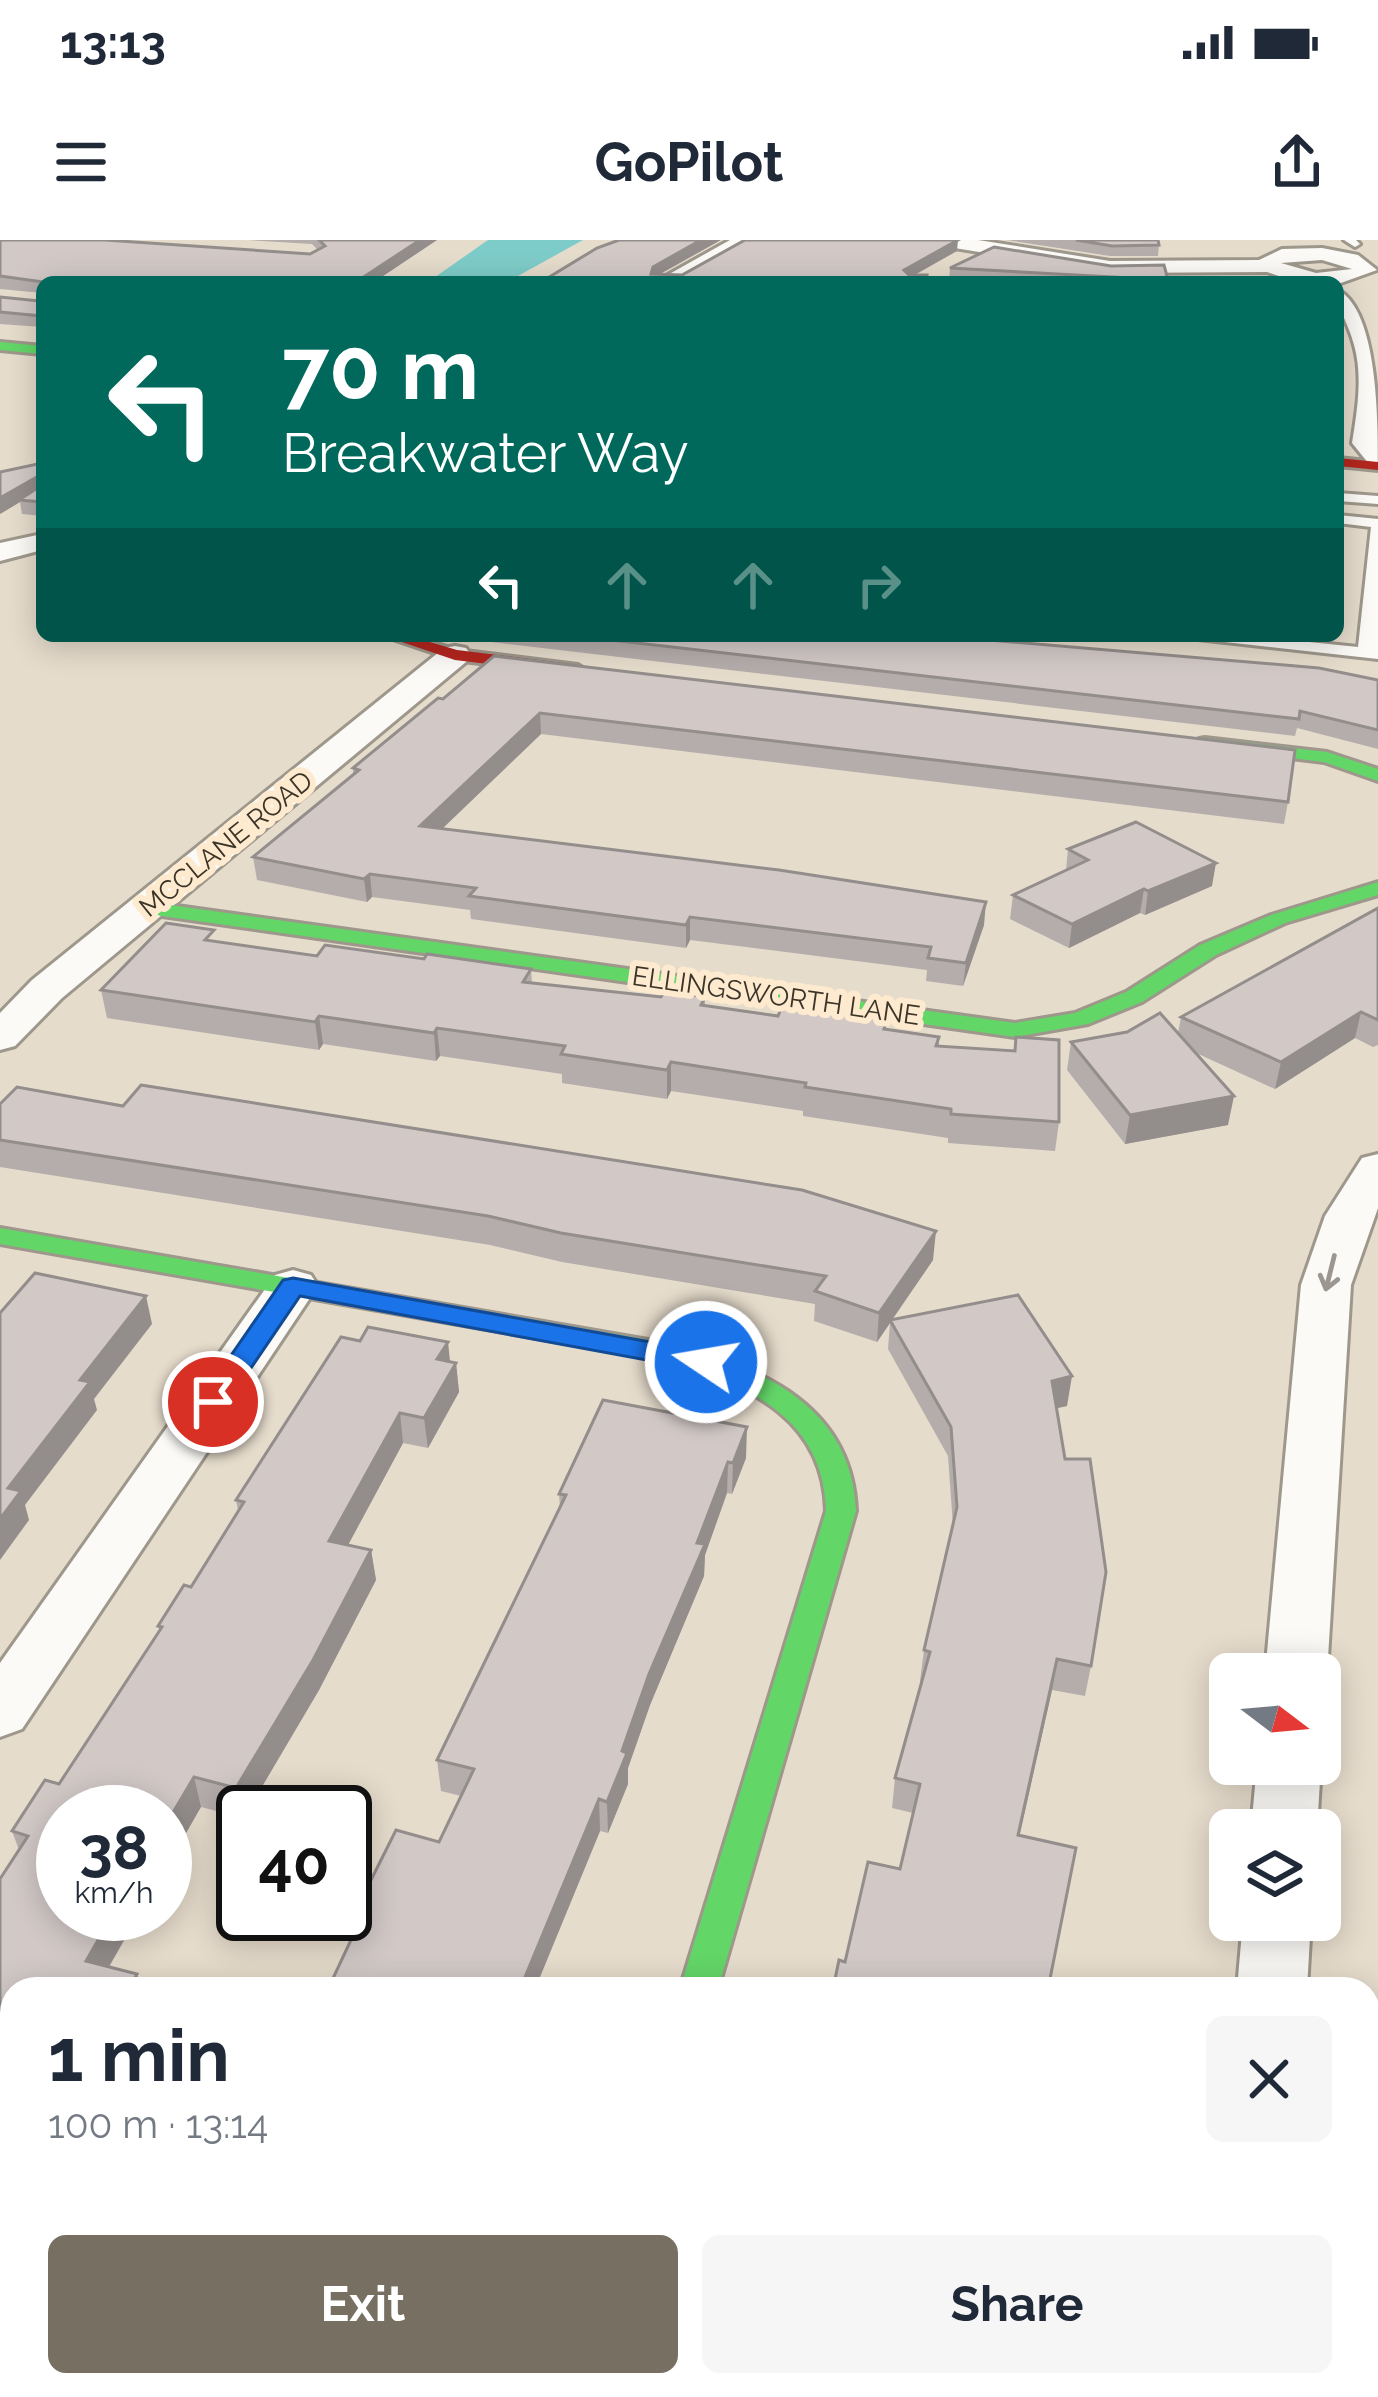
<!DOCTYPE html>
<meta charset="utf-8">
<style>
:root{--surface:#fff;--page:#f6f6f7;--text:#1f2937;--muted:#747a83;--accent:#776f62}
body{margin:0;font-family:Raleway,sans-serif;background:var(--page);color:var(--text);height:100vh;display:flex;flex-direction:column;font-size:45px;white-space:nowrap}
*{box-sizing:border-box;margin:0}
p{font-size:39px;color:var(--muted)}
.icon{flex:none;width:66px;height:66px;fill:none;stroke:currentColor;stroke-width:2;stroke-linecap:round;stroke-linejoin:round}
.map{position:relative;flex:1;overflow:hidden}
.details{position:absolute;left:0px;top:1737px;width:1380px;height:420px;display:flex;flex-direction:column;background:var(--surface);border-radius:36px 36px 0 0;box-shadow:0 6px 30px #0003}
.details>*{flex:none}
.top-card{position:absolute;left:36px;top:36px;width:1308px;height:366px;border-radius:18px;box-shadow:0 6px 30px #0003;background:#00695c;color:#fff;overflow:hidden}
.needle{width:78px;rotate:106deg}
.buttons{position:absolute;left:1209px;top:1413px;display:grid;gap:24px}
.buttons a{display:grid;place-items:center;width:132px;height:132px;border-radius:18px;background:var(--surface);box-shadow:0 6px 30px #0003;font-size:60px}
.speed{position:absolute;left:36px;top:1545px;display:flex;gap:24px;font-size:60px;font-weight:700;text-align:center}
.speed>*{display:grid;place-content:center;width:156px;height:156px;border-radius:50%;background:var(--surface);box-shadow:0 6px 30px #0003;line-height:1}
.speed small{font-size:30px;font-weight:400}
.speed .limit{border:6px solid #111;border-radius:18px;background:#fff;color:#111}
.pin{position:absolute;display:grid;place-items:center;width:102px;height:102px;color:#fff;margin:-51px;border:6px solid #fff;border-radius:50%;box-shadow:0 3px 12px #0007}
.me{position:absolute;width:132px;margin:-66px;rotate:282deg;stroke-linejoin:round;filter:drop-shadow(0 0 9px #0008)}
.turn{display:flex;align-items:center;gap:42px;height:252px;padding:0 48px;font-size:54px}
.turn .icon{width:156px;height:156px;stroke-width:2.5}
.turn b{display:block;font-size:84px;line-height:102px}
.lanes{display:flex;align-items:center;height:114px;padding:0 48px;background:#0003;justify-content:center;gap:60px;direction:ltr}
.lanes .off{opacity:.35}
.round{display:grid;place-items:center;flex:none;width:126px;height:126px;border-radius:18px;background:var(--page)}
.summary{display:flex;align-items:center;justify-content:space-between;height:204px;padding:0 48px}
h1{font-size:72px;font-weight:700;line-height:90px}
.action{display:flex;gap:24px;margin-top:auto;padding:24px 48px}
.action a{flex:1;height:138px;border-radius:18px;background:var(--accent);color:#fff;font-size:48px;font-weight:700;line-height:138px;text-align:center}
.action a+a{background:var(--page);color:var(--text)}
.status{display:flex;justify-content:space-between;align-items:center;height:84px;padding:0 60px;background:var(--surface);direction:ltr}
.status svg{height:33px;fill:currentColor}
header{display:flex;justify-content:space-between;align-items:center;height:156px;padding:0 48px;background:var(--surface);font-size:54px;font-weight:700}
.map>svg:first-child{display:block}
</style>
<div class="status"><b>13:13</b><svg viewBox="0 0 49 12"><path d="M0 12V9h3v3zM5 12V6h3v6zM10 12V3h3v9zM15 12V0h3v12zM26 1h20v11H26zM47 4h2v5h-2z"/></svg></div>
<header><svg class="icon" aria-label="menu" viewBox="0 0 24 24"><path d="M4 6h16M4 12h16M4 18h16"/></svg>GoPilot<svg class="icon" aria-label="share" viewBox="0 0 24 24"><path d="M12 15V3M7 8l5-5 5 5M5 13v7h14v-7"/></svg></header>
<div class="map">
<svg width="1378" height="2157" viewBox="0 0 1378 2157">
<rect width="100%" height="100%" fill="#e6dccc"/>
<!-- water -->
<polygon fill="#7eccc9" points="488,0 583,0 507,42 428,42"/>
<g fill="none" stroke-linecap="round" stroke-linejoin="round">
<defs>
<g id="lane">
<polygon points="1344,0 1356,0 1360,4 1355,7"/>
<polygon points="1338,253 1378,256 1378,264 1338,261"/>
<polygon points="1338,275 1378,279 1378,419 1198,399 1196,396 1251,396 1358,407 1371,287 1338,283"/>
</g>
<g id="street">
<polygon points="730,0 755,0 680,42 655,42"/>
<path d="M 932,0 L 978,0 L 1110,21 L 1259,20 L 1282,9 L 1322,8 L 1358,15 L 1377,30 L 1338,44 L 1296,42 L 1267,32 L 1110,33 L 942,6 ZM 1322,20 L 1352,29 L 1316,33 L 1281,23 Z"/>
<path d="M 1338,50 C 1378,71 1378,180 1378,227 L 1369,224 L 1352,203 C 1357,171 1363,137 1354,105 C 1349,84 1338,72 1338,50 Z"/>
<polygon points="42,294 42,310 0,321 0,303"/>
<polygon points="455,406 466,408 471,415 466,422 62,758 15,806 0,810 0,773 32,740 444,408"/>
<polygon points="1378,914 1378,968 1351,1045 1327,1434 1320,1447 1320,1434 1265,1434 1301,1045 1325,976 1362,918"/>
<polygon points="293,1030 311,1035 318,1046 22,1489 0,1497 0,1423 275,1035"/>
<polygon points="1320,1522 1321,1524 1317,1590 1251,1590 1257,1524"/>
<polygon points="1243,1680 1311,1680 1307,1749 1237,1749"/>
<polygon points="532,2145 614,2145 611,2157 529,2157"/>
<polygon points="1202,2145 1284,2145 1283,2157 1201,2157"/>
</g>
<g id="fast">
<polygon points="0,102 42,106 42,114 0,110"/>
<polygon points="1205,498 1327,512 1378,529 1378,541 1324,522 1199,507 1199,499"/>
<polygon points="1378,642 1378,655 1285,683 1216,715 1142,762 1088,784 1015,797 148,674 138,668 148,662 1015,783 1075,773 1126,752 1200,705 1271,675"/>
<path d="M 0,988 L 677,1105 C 765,1129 852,1168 856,1271 L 718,1749 L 680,1749 L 826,1271 C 824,1180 752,1147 674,1122 L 0,1004 Z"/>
</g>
<g id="jam">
<polygon points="1338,218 1378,222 1378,230 1338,226"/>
<polygon points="384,396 409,396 457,410 578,425 586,430 578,435 455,420"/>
</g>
</defs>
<!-- lane casing -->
<use href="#lane" stroke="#9e978b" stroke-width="6"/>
<!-- street casing -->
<use href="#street" stroke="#9e978b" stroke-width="6"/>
<!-- fast casing -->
<use href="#fast" stroke="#9e978b" stroke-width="6"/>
<!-- jam casing -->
<use href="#jam" stroke="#9e978b" stroke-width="6"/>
<!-- lane -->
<use href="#lane" fill="#fbfaf7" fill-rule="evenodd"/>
<!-- street -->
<use href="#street" fill="#fbfaf7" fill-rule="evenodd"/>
<!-- fast -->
<use href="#fast" fill="#63d668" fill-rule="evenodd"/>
<!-- jam -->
<use href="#jam" fill="#b3261e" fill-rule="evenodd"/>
</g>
<!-- wall -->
<g fill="#b5adab">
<polygon points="0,0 310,14 318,10 312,4 248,0 437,0 374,42 42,42 42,53 0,49"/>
<polygon points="1007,0 1158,0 1159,5 1158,16 1110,16"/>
<polygon points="1164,25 1168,42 988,42 949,40 950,28"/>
<polygon points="0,57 39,61 42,58 42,87 0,84"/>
<polygon points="42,223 42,276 22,274 20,262 0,274"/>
<polygon points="478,396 942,396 1378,440 1378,509 1297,488 1295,496 491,402"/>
<polygon points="438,458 1288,562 1284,584 541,494 442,589 984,685 963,746 926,741 927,730 690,700 686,708 471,679 470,670 372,657 367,662 257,640 253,617 353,535 353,528"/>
<polygon points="1068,609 1212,646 1145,675 1140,673 1069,708 1010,679 1013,655 1066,630"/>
<polygon points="1378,668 1378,805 1373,807 1355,798 1275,849 1194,812 1228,885 1125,904 1067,830 1071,802 1178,793 1181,777"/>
<polygon points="216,702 317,716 424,719 531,729 532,743 661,757 705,757 705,765 939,797 939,806 1014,811 1016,797 1059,882 1055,911 948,903 948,898 803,876 803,871 671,851 667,859 562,843 562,834 440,816 436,821 323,804 319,810 107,778 101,750"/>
<polygon points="0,864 933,1020 892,1079 1067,1166 1057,1168 1091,1426 1085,1456 1052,1450 1019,1595 845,1722 900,1629 913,1573 892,1568 895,1538 922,1441 920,1441 924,1410 953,1286 948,1216 888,1109 890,1083 877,1102 814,1081 815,1064 562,1022 490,1005 0,927"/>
<polygon points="450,1122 456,1123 459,1152 428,1208 403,1203 348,1305 371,1310 376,1340 319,1450 247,1572 243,1572 243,1578 201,1567 63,1674 139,1674 109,1727 12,2008 0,2030 0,1639 19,1610 12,1591 59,1544 160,1391 158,1386 191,1347 238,1271 236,1260"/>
<polygon points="746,1218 732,1254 727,1253 705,1315 704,1336 650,1465 628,1528 628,1544 608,1593 600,1591 535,1749 328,1749 359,1682 357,1668 439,1602 461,1556 441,1551 437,1520 560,1268 559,1254"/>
</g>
<!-- shaded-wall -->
<g fill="#938d8b">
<polygon points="420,0 437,0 374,42 356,42"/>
<polygon points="701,0 721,0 653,38 652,42 653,27"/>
<polygon points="958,0 957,11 904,41 904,30"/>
<polygon points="42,234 42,250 19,260 20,262 0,274 0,258"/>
<polygon points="540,473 541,494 422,608 420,586"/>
<polygon points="1216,623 1212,646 1145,675 1148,651"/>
<polygon points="370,634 372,657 367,662 364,639"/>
<polygon points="1144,649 1140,673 1069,708 1072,684"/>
<polygon points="986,662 984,685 963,746 966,723"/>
<polygon points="690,677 690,700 686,708 686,685"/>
<polygon points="1361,772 1355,798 1275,849 1281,822"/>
<polygon points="319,776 323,804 319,810 315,782"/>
<polygon points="437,788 440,816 436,821 434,793"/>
<polygon points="671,822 671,851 667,859 667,830"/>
<polygon points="1234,856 1228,885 1125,904 1130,875"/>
<polygon points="936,991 933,1020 877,1102 879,1073"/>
<polygon points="146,1056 152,1084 94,1159 97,1170 25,1265 29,1280 0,1320 0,1279 8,1248 80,1140"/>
<polygon points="448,1102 451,1131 437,1119"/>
<polygon points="456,1123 459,1152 428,1208 424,1178"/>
<polygon points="1072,1136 1067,1166 1048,1170 1052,1141"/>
<polygon points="400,1173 403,1203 334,1331 329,1301"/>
<polygon points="747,1187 746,1218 732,1254 733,1223"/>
<polygon points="728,1222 727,1253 705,1315 704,1336 650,1465 628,1528 628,1544 608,1593 607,1562 622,1511"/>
<polygon points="371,1310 376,1340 319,1450 247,1572 243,1572 243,1578 236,1548"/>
<polygon points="1057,1419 1052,1450 1013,1625 1018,1595"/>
<polygon points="194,1537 201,1567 165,1630 165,1586"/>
<polygon points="599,1559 600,1591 535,1749 520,1749"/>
<polygon points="113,1674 139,1674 96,1749 86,1721"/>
<polygon points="137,1734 142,1749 129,1749"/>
<polygon points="12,1958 12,2008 0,2030 0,1980"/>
<polygon points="378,2145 394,2145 390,2157 374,2157"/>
</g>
<!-- building -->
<g fill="#d2c9c7" stroke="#938d8b" stroke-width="3">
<polygon points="0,0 105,0 310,14 325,6 319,0 420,0 356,42 43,42 0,36"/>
<polygon points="619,0 701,0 653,27 651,34 682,35 745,0 958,0 904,30 909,35 927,35 926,42 541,42 597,8"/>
<polygon points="1076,0 1158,0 1159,5 1112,6"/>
<polygon points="994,7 1111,26 1164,25 1168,40 950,28"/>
<polygon points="0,57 39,61 42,58 42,76 0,72"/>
<polygon points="42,223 42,234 0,258 0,232"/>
<polygon points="42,245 42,262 19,260"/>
<polygon points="576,396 942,396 1319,428 1378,440 1378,490 1300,471 1299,479"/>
<polygon points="494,416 1295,510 1288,562 540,473 420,586 779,630 986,662 966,723 928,718 931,707 690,677 686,685 469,656 476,648 370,634 364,639 253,617 359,530 353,528 438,458 443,459"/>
<polygon points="1136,582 1216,623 1148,651 1144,649 1072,684 1013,655 1088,620 1068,609"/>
<polygon points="1378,668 1378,780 1361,772 1281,822 1181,777"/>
<polygon points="166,683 214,690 205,700 317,716 325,705 424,719 427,714 531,729 523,742 661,757 665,751 705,757 701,765 778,776 783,764 888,778 884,789 939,797 936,806 1015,811 1016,797 1059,800 1059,882 951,874 951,869 805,847 806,843 671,822 667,830 561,814 565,806 437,788 434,793 319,776 315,782 101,750"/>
<polygon points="1160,773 1234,856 1130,875 1071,802 1127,792"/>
<polygon points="141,845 802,950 936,991 879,1073 815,1051 826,1036 561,993 488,976 0,900 0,864 17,847 123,866"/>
<polygon points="35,1033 146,1056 80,1140 90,1142 8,1248 21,1251 0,1279 0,1073"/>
<polygon points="1018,1055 1072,1136 1052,1141 1065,1219 1090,1219 1106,1332 1091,1426 1057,1419 1018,1595 1076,1608 1048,1749 833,1749 839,1720 845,1722 868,1622 900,1629 920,1544 895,1538 930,1412 924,1410 957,1267 951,1187 890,1080"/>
<polygon points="368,1087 448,1102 437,1119 456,1123 424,1178 400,1173 329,1301 371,1310 313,1420 236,1548 194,1537 165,1586 165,1572 63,1572 63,1674 113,1674 86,1721 137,1734 129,1749 12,1749 12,1958 0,1980 0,1639 28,1596 12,1591 45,1540 59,1544 162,1387 158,1386 184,1345 191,1347 244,1262 236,1260 341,1097 360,1101"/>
<polygon points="603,1160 747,1187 733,1223 728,1222 697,1303 705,1304 649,1434 622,1511 627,1513 607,1562 599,1559 520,1749 328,1749 365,1670 357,1668 396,1590 439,1602 474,1529 437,1520 566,1255 559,1254"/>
<polygon points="145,2145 378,2145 374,2157 140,2157"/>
<polygon points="733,2145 982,2145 979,2157 730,2157"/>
</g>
<!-- one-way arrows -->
<defs><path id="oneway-shaft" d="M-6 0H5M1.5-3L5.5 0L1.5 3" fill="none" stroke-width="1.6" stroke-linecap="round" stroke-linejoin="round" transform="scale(3)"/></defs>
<use stroke="#9b9790" href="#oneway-shaft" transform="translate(1330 1033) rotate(104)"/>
<!-- route -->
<polygon fill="#1a73e8" stroke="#114b97" stroke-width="3" points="293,1038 706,1112 720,1122 706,1131 300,1056 223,1169 203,1169 199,1162 203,1156 283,1040"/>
<g text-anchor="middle" stroke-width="12" stroke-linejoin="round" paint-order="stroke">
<!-- far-street labels -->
<g font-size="27" fill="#3b3429" stroke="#feebcf">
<text transform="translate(226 604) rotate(-39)" y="9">MCCLANE ROAD</text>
<text transform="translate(776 756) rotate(8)" y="9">ELLINGSWORTH LANE</text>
</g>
</g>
</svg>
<div class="buttons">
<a><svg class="needle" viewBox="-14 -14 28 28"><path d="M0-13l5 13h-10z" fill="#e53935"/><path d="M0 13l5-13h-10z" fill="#747a83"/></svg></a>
<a><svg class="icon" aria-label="layers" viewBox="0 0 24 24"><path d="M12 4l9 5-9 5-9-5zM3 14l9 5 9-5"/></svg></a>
</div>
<div class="speed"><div>38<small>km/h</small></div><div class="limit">40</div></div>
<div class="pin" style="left:213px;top:1162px;background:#d93025"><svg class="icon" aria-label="arrive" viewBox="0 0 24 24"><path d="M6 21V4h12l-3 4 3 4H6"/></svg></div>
<svg class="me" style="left:706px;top:1122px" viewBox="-20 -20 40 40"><circle r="17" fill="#1a73e8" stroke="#fff" stroke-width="3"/><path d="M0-11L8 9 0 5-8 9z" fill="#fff"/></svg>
<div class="top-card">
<div class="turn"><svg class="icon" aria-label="left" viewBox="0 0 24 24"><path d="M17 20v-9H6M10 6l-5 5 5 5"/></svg><div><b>70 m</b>Breakwater Way</div></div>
<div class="lanes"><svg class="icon" aria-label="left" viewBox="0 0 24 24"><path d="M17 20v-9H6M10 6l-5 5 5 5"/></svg><svg class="icon off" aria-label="ahead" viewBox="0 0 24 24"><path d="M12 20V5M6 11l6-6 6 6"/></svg><svg class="icon off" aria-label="ahead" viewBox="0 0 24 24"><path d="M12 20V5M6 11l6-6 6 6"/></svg><svg class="icon off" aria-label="right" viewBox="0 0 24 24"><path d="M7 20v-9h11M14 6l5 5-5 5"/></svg></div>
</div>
<section class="details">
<div class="summary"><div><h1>1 min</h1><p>100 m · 13:14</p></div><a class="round"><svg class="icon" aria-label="close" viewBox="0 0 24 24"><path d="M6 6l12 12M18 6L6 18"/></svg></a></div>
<div class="action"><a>Exit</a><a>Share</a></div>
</section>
</div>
